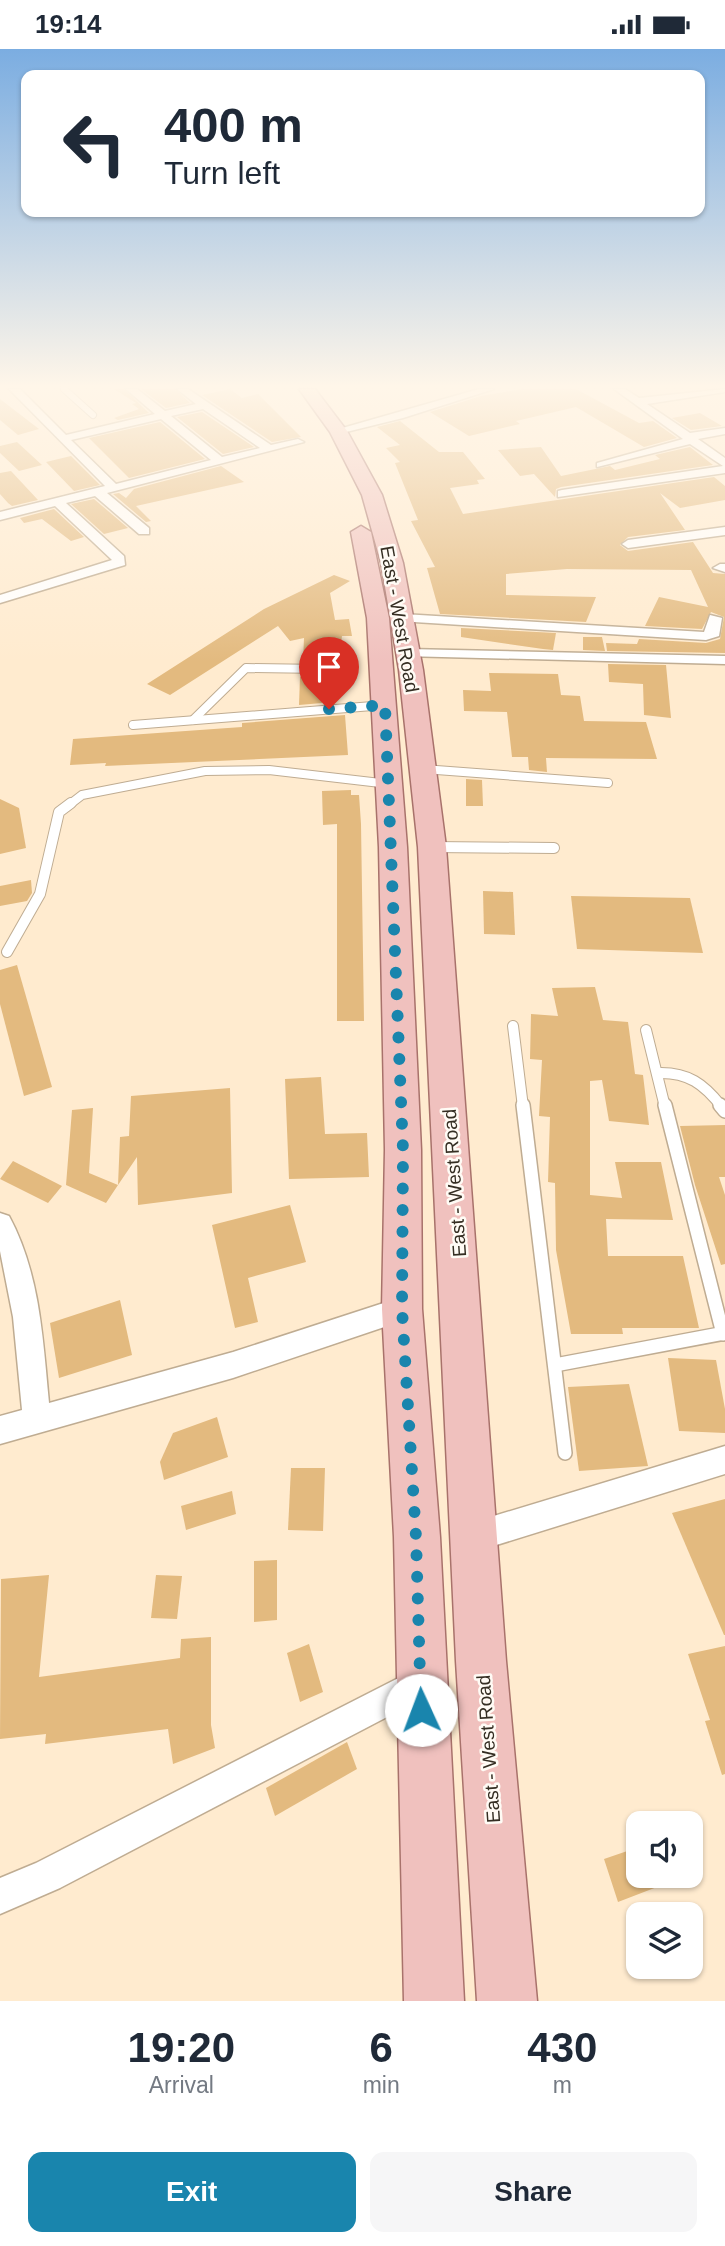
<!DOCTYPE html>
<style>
:root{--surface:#fff;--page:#f6f6f7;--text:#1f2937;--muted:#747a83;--accent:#1985ad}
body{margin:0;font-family:Helvetica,sans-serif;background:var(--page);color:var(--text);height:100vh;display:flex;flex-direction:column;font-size:26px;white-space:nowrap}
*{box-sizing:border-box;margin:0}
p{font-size:23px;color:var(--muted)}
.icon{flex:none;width:38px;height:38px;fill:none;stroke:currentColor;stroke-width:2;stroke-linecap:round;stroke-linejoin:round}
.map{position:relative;height:1952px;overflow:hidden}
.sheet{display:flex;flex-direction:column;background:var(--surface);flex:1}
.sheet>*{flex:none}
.banner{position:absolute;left:21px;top:21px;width:684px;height:147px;border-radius:14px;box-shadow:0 2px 5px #0004;background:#fff;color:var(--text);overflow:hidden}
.buttons{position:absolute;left:626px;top:1762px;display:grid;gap:14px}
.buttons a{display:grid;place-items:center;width:77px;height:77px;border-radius:14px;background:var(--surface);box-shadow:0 2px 5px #0004;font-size:35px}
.pin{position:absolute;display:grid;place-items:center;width:60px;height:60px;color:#fff;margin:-72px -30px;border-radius:50% 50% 50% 0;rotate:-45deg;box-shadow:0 0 7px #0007}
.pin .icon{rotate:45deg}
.me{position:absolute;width:77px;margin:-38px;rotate:358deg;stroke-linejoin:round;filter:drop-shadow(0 0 5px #0008)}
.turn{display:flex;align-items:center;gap:24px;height:147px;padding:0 28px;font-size:32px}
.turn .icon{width:91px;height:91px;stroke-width:2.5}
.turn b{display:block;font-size:49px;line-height:60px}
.eta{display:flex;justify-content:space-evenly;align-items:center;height:119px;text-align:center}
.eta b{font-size:42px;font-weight:700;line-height:49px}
.cta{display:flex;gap:14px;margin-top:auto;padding:14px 28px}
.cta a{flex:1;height:80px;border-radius:14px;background:var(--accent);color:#fff;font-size:28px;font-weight:700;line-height:80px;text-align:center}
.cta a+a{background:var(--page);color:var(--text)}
.status{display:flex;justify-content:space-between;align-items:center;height:49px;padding:0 35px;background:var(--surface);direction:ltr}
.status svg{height:19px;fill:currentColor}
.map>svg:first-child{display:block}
</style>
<div class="status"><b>19:14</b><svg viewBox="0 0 49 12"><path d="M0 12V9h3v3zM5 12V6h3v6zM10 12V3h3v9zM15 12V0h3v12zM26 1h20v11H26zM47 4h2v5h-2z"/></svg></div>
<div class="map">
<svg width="725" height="1952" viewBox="0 0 725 1952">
<rect width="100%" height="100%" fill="#ffebcf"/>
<!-- building -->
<g fill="#e3ba7f">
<polygon points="114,340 124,340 149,364 118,371 114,369 139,360 132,355 136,354"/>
<polygon points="141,340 175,340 190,354 166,359"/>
<polygon points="230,340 242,349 258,345 301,388 272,393 202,346"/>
<polygon points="522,340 576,340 639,374 653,372 677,389 644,398 576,358 516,372 520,375 469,387 430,363 481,347"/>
<polygon points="0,350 39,380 18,386 0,371"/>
<polygon points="202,363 254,398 223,405 177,368"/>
<polygon points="700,364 722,377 691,381 672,369"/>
<polygon points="400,372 439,403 463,403 485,430 477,431 479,435 450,439 463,465 714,428 725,437 725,451 680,459 660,444 685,481 628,488 620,496 628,502 693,493 713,524 725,525 725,604 607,602 606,594 637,595 639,590 706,594 720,590 724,568 711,563 702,580 645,577 659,548 708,558 691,521 567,520 506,525 506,546 596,548 586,573 440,565 427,519 435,518 411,472 418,471 395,414 400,413 386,399 400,396 377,378"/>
<polygon points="160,373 205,410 129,429 89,389"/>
<polygon points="17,393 42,416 19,422 0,404 0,397"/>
<polygon points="541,398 561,427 610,417 615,421 660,410 655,406 690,398 713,416 561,438 556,440 555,448 534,425 520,427 498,401"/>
<polygon points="71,407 100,436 74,442 46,413"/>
<polygon points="221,417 244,433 136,457 151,472 146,473 113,445 119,444 126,449 134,440"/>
<polygon points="11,422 38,451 12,457 8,454 0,445 0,424"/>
<polygon points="94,450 128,479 104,485 71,455"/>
<polygon points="54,460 84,488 71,492 42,470 24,474 20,469"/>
<polygon points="334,526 350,532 330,544 335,571 349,570 352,587 342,587 339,610 326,610 326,614 303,613 304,589 290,592 278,577 170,646 147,635 264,560"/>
<polygon points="461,579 556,584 553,601 543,600 461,588"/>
<polygon points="583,588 602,588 605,602 583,601"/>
<polygon points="608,615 666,616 671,669 644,666 643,635 609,633"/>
<polygon points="489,624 558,625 561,646 580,647 584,672 646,673 657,710 546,709 547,723 529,721 528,708 512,708 507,663 464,662 463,641 491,642"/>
<polygon points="303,626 321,627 322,654 299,656 300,628"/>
<polygon points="345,666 348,706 105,717 106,714 70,716 73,690 242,678 242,674"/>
<polygon points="466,730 482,731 483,757 466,757"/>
<polygon points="351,741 351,746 359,746 361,775 364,972 337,972 337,775 323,776 322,742"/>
<polygon points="0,750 19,759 26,799 0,805"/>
<polygon points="31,831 32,844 27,852 0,857 0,837"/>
<polygon points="483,842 513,843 515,886 484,885"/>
<polygon points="571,847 690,849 703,904 577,900"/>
<polygon points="17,916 52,1038 24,1047 0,955 0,921"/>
<polygon points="595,938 603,971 628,973 635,1025 643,1026 649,1076 609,1072 602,1031 590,1032 590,1146 622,1149 615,1113 661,1113 673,1171 606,1170 608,1207 683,1207 699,1279 622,1279 623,1285 571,1285 556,1201 555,1134 548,1133 550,1068 539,1067 542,1011 530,1010 531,965 558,967 552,939"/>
<polygon points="321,1028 325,1085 367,1084 369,1128 289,1130 285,1030"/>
<polygon points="230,1039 232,1144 138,1156 137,1108 118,1136 120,1088 129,1087 131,1047"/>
<polygon points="93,1059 89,1124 118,1136 106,1154 66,1136 72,1061"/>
<polygon points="725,1076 725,1128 719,1128 725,1146 725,1215 721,1216 695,1136 680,1077"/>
<polygon points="13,1112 62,1137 48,1154 0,1130"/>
<polygon points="290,1156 306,1213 248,1229 258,1273 235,1279 212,1176"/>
<polygon points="120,1251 132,1306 59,1329 50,1274"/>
<polygon points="668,1309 716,1311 725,1360 725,1384 679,1382"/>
<polygon points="629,1335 648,1417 579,1422 568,1338"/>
<polygon points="217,1368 228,1408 164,1431 160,1413 173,1384"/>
<polygon points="291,1419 325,1419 323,1482 288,1481"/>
<polygon points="232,1442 236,1465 186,1481 181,1457"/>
<polygon points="725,1450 725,1586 724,1586 672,1464"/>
<polygon points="277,1511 277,1571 254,1573 254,1512"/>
<polygon points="49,1526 39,1628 180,1609 181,1590 211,1588 211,1676 215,1699 173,1715 168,1680 45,1695 46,1685 0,1690 1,1530"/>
<polygon points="156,1526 182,1527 177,1570 151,1569"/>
<polygon points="309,1595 323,1643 300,1653 287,1604"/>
<polygon points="725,1597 725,1725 722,1726 705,1672 710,1671 688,1605"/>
<polygon points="347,1693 357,1720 275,1767 266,1739"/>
<polygon points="639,1798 639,1827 683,1828 618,1853 604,1810"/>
</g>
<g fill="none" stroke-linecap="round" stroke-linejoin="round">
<defs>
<polyline id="service-far3" points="64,340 93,366"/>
<g id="service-far2">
<polyline points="193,671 246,619 323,620 327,623 329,660"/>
<polyline points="133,676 385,656"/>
<polyline points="423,720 608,734"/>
<polyline points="69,756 82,746 205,722 269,721 389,735"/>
</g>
<g id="service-far1">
<polyline points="432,798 554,799"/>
<polyline points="7,903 40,845 59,763 71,754"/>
<polyline points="513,977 523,1058"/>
<polyline points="646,981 665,1058"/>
<path d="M 658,1024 C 688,1023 704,1035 722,1058"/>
</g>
<g id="service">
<polyline points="523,1056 565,1404"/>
<polyline points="665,1056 723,1285"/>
<polyline points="720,1056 725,1062"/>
<polyline points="555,1316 725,1284"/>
</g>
<g id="minor">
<path d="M 9,340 L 20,340 L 66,386 L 155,365 L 126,340 L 137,340 L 165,362 L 196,355 L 177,340 L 188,340 L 271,396 L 298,390 L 304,393 L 107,444 L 149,479 L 149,485 L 139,485 L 95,447 L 66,454 L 124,507 L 125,516 L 0,554 L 0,546 L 112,511 L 55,457 L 0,471 L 0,463 L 105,437 ZM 203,360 L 260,399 L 222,408 L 171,367 ZM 161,370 L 211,411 L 116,435 L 71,391 Z"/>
<polygon points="479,340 494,340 403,369 338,385 332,382"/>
<polygon points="614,340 625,340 639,349 725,340 725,343 647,355 690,384 725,379 725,385 698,390 725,409 725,424 558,448 558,442 562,441 723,417 690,395 597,418 597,414 683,390"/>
<polygon points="725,478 725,486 628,499 622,495 628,491"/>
<polygon points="720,515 725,515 725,523 713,519"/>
<polygon points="403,565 704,583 710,566 722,569 719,587 706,591 398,572 396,569"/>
<polygon points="408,600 725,607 725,615 403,607 403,601"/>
<path d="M 0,1164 L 9,1167 C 40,1224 43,1291 49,1354 L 233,1303 L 402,1248 L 411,1251 L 415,1260 L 411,1269 L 402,1272 L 233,1329 L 0,1395 L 0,1367 L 22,1361 L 13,1268 L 0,1202 Z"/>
<polygon points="725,1397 725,1425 474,1503 464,1498 459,1488 464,1478 474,1473"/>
<polygon points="420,1618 431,1623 436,1634 431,1645 60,1839 0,1865 0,1829 36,1814"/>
</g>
<g id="primary">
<polygon points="299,340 315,340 347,382 382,446 403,514 423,621 446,798 506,1612 537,1952 477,1952 456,1612 418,798 399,621 381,514 362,446 330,383"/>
<polygon points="361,477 371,483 389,569 407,798 421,1101 422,1260 440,1488 464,1952 404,1952 394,1488 382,1260 385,1101 379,798 367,569 351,483"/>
</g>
</defs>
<!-- service-far3 casing -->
<use href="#service-far3" stroke="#bfac92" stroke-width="8"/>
<!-- service-far2 casing -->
<use href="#service-far2" stroke="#bfac92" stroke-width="10"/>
<!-- service-far1 casing -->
<use href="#service-far1" stroke="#bfac92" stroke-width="12"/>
<!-- service casing -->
<use href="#service" stroke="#bfac92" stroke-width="16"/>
<!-- minor casing -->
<use href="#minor" stroke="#bfac92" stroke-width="3"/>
<!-- primary casing -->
<use href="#primary" stroke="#a8726b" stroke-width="3"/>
<!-- service-far3 -->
<use href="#service-far3" stroke="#fff" stroke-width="6"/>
<!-- service-far2 -->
<use href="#service-far2" stroke="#fff" stroke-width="8"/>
<!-- service-far1 -->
<use href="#service-far1" stroke="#fff" stroke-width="10"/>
<!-- service -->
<use href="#service" stroke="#fff" stroke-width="13"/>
<!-- minor -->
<use href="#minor" fill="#fff" fill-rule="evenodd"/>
<!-- primary -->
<use href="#primary" fill="#f0c1be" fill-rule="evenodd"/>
</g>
<!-- sky -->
<linearGradient id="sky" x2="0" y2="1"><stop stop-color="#7bade1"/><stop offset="0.55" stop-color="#fff6e9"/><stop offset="1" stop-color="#fff6e9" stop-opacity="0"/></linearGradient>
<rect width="725" height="613" fill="url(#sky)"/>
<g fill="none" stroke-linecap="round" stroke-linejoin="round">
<!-- route -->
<polyline stroke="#1985ad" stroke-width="12" stroke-dasharray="0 21.6" points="329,660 385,656 403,1101 402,1260 416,1488 421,1661"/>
</g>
<g text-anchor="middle" stroke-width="5" stroke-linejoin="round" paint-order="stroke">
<!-- street labels -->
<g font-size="19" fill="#352e23" stroke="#fffbf5">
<text transform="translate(400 570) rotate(80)" y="7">East - West Road</text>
<text transform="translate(454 1134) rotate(-94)" y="7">East - West Road</text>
<text transform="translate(488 1700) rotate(-94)" y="7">East - West Road</text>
</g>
</g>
</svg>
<div class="buttons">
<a><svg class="icon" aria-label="sound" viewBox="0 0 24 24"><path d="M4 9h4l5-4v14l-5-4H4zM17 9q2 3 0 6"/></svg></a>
<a><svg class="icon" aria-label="layers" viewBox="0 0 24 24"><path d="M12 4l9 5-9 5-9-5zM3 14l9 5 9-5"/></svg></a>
</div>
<div class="pin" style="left:329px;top:660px;background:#d93025"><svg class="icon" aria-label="arrive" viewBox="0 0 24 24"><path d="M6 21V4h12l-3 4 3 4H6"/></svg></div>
<svg class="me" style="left:421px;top:1661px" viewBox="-20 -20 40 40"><circle r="19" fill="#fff"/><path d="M0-13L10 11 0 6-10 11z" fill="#1985ad"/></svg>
<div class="banner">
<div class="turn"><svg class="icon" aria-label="left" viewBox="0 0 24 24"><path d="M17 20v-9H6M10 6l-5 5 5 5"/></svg><div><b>400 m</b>Turn left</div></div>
</div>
</div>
<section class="sheet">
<div class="eta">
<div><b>19:20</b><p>Arrival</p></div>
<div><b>6</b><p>min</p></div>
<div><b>430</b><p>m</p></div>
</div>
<div class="cta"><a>Exit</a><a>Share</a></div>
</section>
